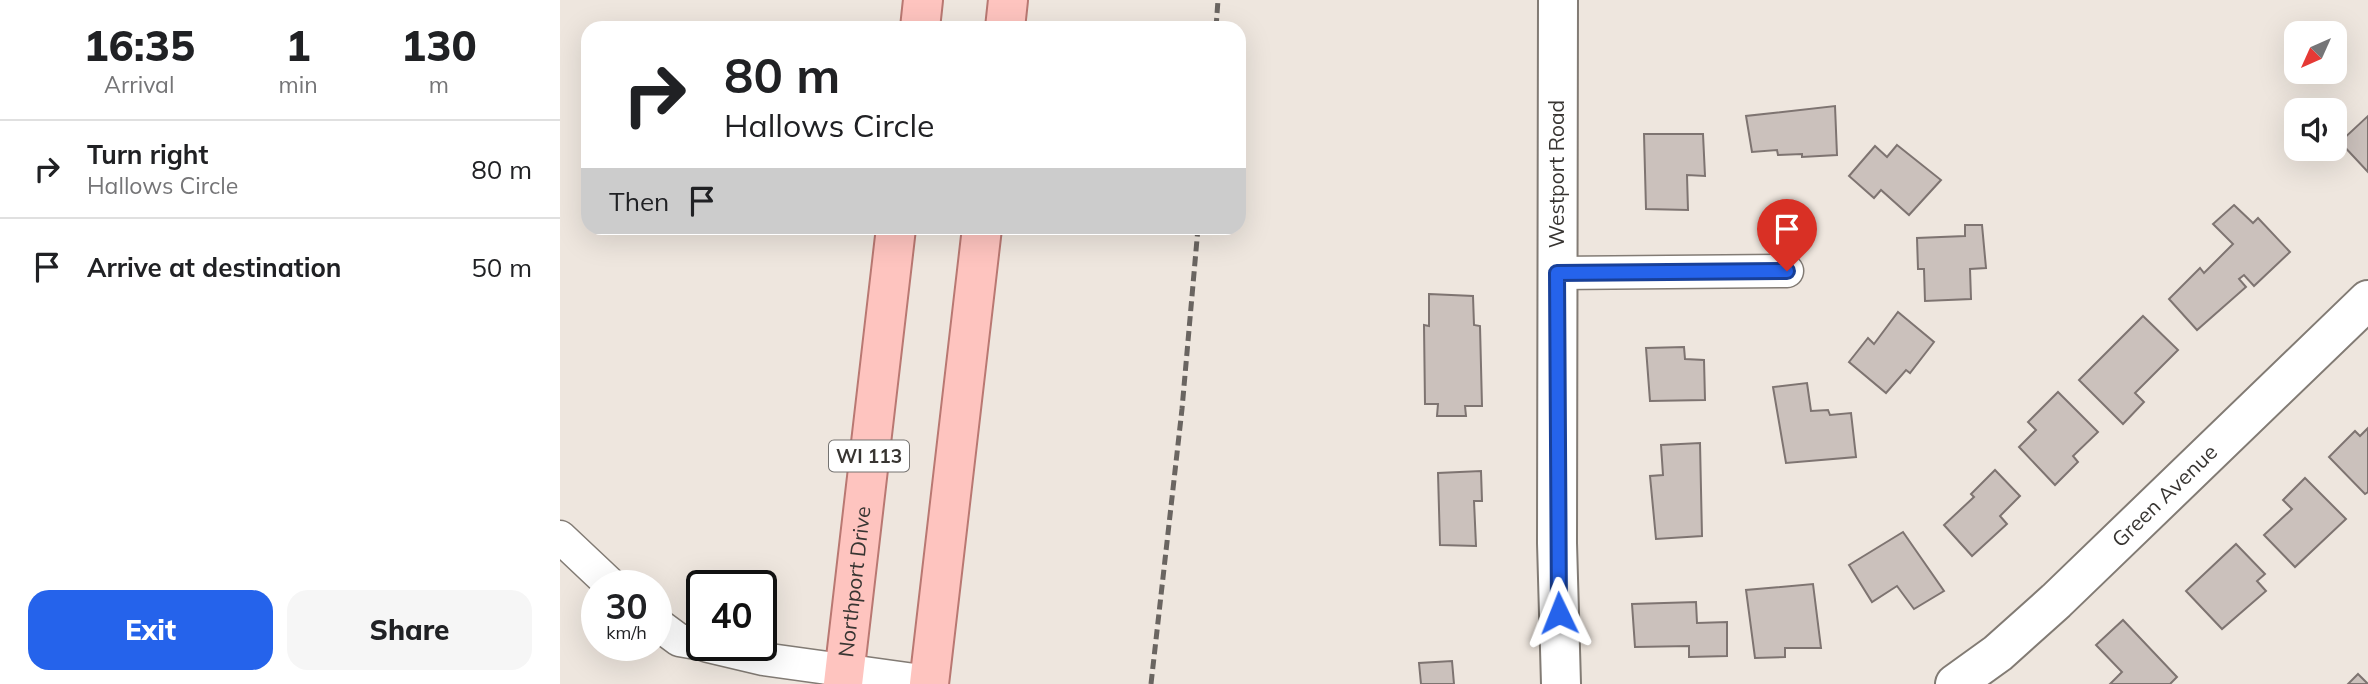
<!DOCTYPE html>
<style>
:root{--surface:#fff;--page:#f6f6f6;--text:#202124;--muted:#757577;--line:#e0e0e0;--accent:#2563eb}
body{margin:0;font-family:Mulish,sans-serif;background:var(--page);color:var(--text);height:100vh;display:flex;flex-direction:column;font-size:26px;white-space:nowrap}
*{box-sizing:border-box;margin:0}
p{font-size:23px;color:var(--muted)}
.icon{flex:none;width:38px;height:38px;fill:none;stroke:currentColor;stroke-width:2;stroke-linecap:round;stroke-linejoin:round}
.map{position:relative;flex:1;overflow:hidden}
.side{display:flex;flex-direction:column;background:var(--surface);width:560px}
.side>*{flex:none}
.hud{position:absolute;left:21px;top:21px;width:665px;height:214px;border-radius:21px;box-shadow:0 7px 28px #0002;background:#fff;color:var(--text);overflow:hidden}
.needle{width:46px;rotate:225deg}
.fabs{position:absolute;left:1724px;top:21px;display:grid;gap:14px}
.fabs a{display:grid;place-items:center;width:63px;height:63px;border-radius:14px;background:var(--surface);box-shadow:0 7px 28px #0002;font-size:35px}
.speed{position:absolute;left:21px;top:570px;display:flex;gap:14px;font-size:35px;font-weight:700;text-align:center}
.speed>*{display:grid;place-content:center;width:91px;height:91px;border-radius:50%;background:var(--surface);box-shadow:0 7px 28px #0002;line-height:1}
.speed small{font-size:18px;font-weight:400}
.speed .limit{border:4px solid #111;border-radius:10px;background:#fff;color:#111}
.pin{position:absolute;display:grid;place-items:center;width:60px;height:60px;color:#fff;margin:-72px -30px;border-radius:50% 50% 50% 0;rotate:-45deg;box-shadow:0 0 7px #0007}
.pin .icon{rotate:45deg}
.me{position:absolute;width:77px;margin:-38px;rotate:358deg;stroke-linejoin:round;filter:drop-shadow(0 0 5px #0008)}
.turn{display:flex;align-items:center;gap:24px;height:147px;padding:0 28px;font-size:32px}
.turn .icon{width:91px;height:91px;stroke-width:2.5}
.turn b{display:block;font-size:49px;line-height:60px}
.then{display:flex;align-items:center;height:66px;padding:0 28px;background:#0003;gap:14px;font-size:26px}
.eta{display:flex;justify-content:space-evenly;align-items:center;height:119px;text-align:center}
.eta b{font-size:42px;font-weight:800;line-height:49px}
.primary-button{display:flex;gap:14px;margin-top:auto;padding:14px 28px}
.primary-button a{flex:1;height:80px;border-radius:21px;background:var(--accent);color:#fff;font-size:28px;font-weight:800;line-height:80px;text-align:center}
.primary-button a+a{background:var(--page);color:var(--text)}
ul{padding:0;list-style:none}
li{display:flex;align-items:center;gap:21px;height:98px;padding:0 28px;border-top:2px solid var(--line)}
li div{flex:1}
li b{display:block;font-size:26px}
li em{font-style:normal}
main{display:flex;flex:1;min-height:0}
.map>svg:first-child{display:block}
</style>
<main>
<section class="side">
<div class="eta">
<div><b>16:35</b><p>Arrival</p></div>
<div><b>1</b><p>min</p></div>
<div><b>130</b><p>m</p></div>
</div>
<ul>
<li><svg class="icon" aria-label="right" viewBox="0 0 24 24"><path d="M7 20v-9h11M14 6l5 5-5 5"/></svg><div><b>Turn right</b><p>Hallows Circle</p></div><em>80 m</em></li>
<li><svg class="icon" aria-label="arrive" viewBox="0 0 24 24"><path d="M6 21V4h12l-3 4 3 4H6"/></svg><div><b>Arrive at destination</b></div><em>50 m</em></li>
</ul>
<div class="primary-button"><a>Exit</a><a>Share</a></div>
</section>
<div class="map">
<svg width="1808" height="684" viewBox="0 0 1808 684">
<rect width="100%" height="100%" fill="#eee6de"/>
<!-- building -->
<g fill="#cbc1bc" stroke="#7e7471" stroke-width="2">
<polygon points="1275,106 1277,155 1242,157 1242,154 1218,155 1217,150 1192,152 1186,116"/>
<polygon points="1808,116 1808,172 1780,142"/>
<polygon points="1084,134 1143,134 1145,176 1127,175 1128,210 1086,209"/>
<polygon points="1337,145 1381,180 1349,215 1321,190 1314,198 1289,176 1315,146 1327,157"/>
<polygon points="1674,205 1693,223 1698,218 1730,252 1694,286 1684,275 1679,279 1686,287 1637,330 1609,299 1640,268 1644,273 1673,244 1653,224"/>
<polygon points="1405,225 1422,225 1426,268 1410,269 1411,299 1365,301 1364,269 1358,269 1357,238 1405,236"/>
<polygon points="869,294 913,296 914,325 920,326 922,406 905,406 906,416 877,416 878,404 865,404 864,325 869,326"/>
<polygon points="1338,312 1374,342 1350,373 1346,370 1326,393 1289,362 1308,338 1314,344"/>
<polygon points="1583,316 1618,350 1575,393 1584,402 1563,424 1519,380"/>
<polygon points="1124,347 1125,359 1144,360 1145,400 1090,401 1086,348"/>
<polygon points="1247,383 1251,411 1268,410 1270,415 1291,413 1296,457 1226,463 1213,387"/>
<polygon points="1498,392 1538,432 1513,456 1518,462 1495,485 1459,447 1476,430 1468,422"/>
<polygon points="1808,428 1808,492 1805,494 1769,457 1795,431 1800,436"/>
<polygon points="1140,443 1142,536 1096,539 1090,476 1103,475 1101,445"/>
<polygon points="1435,470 1460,496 1440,516 1447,524 1412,556 1384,525 1414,497 1411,494"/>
<polygon points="921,471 922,501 914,501 916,546 880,545 878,473"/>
<polygon points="1745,478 1786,519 1735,567 1704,535 1732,509 1723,500"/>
<polygon points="1343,532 1384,591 1354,609 1337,586 1312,602 1289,565"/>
<polygon points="1676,544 1705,574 1697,581 1706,591 1662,629 1626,591"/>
<polygon points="1253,584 1261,648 1225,648 1225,657 1195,658 1186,590"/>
<polygon points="1136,602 1137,623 1167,622 1167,656 1129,657 1129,646 1075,647 1072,604"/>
<polygon points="1563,620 1617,677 1610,684 1550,684 1562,672 1536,645"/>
<polygon points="892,661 894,684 861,684 859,663"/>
<polygon points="1798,674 1808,684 1788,684"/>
</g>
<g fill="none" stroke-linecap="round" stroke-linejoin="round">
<defs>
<g id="street">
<polyline points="997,273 1227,271"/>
<polyline points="0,537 52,586"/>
<polyline points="96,623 119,640 142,644"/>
<polyline points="148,646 203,659 369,682"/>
</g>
<g id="secondary">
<polyline points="998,0 997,543 1001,684"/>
<path id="s1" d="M 1395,684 L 1438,653 L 1496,601 L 1808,300"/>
</g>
<g id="primary">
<polyline points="360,28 363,0"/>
<polyline points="445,28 448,0"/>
<path id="s2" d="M 283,684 L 336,228"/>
<polyline points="369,684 422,228"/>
</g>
</defs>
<!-- street casing -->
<use href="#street" stroke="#827b74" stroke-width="35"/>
<!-- secondary casing -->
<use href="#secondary" stroke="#827b74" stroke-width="42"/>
<!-- primary casing -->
<use href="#primary" stroke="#b97872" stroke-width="42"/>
<!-- street -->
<use href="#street" stroke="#fff" stroke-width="32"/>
<!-- secondary -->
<use href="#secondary" stroke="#fff" stroke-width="38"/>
<!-- primary -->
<use href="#primary" stroke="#fec4bf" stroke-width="38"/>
<!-- rail -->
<g stroke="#6a6561" stroke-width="5" stroke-dasharray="10 5" stroke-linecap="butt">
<polyline points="656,28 658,0"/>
<polyline points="591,684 622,409 638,228"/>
</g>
</g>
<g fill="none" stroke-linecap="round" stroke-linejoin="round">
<defs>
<polyline id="route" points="999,613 997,273 1227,271"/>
</defs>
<!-- route casing -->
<use href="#route" stroke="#184099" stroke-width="18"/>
<!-- route -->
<use href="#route" stroke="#2563eb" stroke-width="12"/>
</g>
<g text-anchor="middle" stroke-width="6" stroke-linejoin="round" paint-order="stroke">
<!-- shield labels -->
<rect fill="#fff" stroke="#747270" stroke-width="2" x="269" y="440.5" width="80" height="31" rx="5"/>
<g font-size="19" font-weight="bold" fill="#383532">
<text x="309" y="463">WI 113</text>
</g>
<!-- street labels -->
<g font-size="21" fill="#383532" stroke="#fff">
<text transform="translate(997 174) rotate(-90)" y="7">Westport Road</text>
<text dy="7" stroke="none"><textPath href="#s1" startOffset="282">Green Avenue</textPath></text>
<text dy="7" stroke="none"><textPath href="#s2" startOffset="103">Northport Drive</textPath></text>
</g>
</g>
</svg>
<div class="fabs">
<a><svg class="needle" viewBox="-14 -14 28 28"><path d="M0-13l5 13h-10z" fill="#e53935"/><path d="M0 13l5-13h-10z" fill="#757577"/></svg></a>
<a><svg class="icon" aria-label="sound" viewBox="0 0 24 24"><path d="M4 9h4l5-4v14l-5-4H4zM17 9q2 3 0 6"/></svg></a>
</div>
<div class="speed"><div>30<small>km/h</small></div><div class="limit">40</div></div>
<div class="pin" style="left:1227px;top:271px;background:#d93025"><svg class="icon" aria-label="arrive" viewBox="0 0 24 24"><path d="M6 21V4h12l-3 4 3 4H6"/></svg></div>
<svg class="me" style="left:999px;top:613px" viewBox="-20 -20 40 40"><path d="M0-17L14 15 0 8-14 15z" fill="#2563eb" stroke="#fff" stroke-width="4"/></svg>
<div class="hud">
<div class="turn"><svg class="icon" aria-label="right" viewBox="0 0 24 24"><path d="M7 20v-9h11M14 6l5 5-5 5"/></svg><div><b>80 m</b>Hallows Circle</div></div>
<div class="then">Then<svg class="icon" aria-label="arrive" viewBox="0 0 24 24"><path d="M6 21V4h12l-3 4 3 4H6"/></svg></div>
</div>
</div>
</main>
